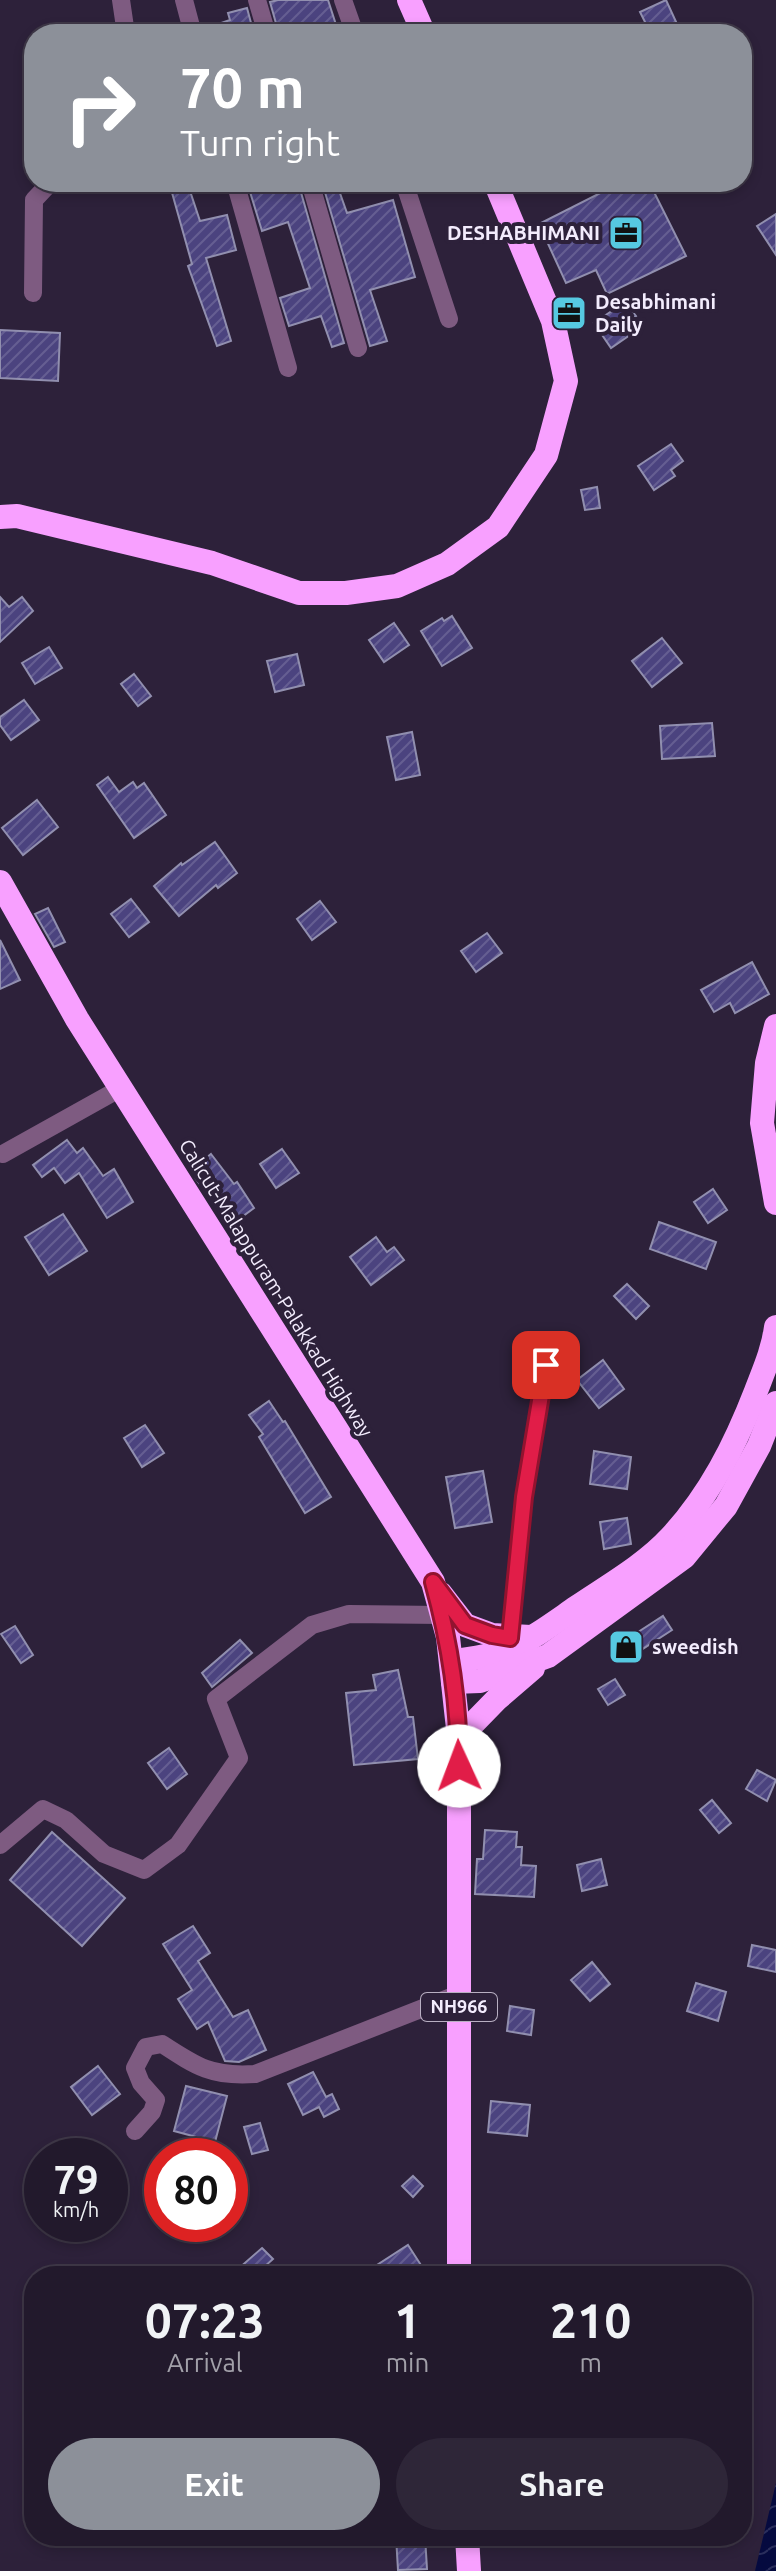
<!DOCTYPE html>
<style>
:root{--surface:#22192c;--page:#2e2638;--text:#f1f3f6;--muted:#a2a0a9;--line:#3f3848;--accent:#8c9099}
body{margin:0;font-family:Ubuntu,sans-serif;background:var(--page);color:var(--text);height:100vh;display:flex;flex-direction:column;font-size:30px;white-space:nowrap}
*{box-sizing:border-box;margin:0}
p{font-size:26px;color:var(--muted)}
.icon{flex:none;width:44px;height:44px;fill:none;stroke:currentColor;stroke-width:2;stroke-linecap:round;stroke-linejoin:round}
.map{position:relative;flex:1;overflow:hidden}
.panel{position:absolute;left:24px;top:2266px;width:728px;height:280px;display:flex;flex-direction:column;background:var(--surface);border-radius:32px;box-shadow:0 4px 12px #0003,0 0 0 2px var(--line)}
.panel>*{flex:none}
.banner{position:absolute;left:24px;top:24px;width:728px;height:168px;border-radius:32px;box-shadow:0 4px 12px #0003,0 0 0 2px var(--line);background:#8c9099;color:#fff;overflow:hidden}
.speed{position:absolute;left:24px;top:2138px;display:flex;gap:16px;font-size:40px;font-weight:700;text-align:center}
.speed>*{display:grid;place-content:center;width:104px;height:104px;border-radius:50%;background:var(--surface);box-shadow:0 4px 12px #0003,0 0 0 2px var(--line);line-height:1}
.speed small{font-size:20px;font-weight:400}
.speed .limit{border:12px solid #d22;background:#fff;color:#111}
.pin{position:absolute;display:grid;place-items:center;width:68px;height:68px;color:#fff;margin:-34px;border-radius:16px;box-shadow:0 4px 12px #0006}
.me{position:absolute;width:88px;margin:-44px;rotate:358deg;stroke-linejoin:round;filter:drop-shadow(0 0 6px #0008)}
.turn{display:flex;align-items:center;gap:28px;height:168px;padding:0 24px;font-size:36px}
.turn .icon{width:104px;height:104px;stroke-width:2.5}
.turn b{display:block;font-size:56px;line-height:68px}
.eta{display:flex;justify-content:space-evenly;align-items:center;height:136px;text-align:center}
.eta b{font-size:48px;font-weight:700;line-height:56px}
.primary-button{display:flex;gap:16px;margin-top:auto;padding:16px 24px}
.primary-button a{flex:1;height:92px;border-radius:48px;background:var(--accent);color:#fff;font-size:32px;font-weight:700;line-height:92px;text-align:center}
.primary-button a+a{background:var(--page);color:var(--text)}
.map>svg:first-child{display:block}
</style>
<div class="map">
<svg width="776" height="2571" viewBox="0 0 776 2571">
<defs>
<pattern id="water-waves" width="16" height="10" patternUnits="userSpaceOnUse" patternTransform="scale(2)"><rect width="16" height="10" fill="#050a3f"/><path d="M0 5q4-4 8 0t8 0" fill="none" stroke="#2a2e5c"/></pattern>
<pattern id="building-hatch" width="6" height="6" patternUnits="userSpaceOnUse" patternTransform="scale(2)"><rect width="6" height="6" fill="#4b437f"/><path d="M-1 1l2-2M0 6l6-6M5 7l2-2" fill="none" stroke="#655e92"/></pattern>
</defs>
<rect width="100%" height="100%" fill="#2d213a"/>
<!-- water -->
<polygon fill="url(#water-waves)" points="776,2483 776,2571 755,2571"/>
<!-- building -->
<g fill="url(#building-hatch)" stroke="#918faf" stroke-width="2">
<polygon points="278,0 328,0 339,34 279,34 270,2"/>
<polygon points="666,0 677,24 651,34 640,12"/>
<polygon points="247,8 254,34 205,34 204,29 230,20 228,13"/>
<polygon points="169,182 187,182 200,221 227,215 236,250 206,258 231,341 217,346 188,266 192,264"/>
<polygon points="247,182 298,182 344,343 332,347 321,316 289,326 280,298 310,288 288,222 262,231"/>
<polygon points="322,182 336,182 347,213 393,200 415,277 370,290 387,341 370,346"/>
<polygon points="622,182 649,182 686,256 607,294 596,270 566,283 539,224"/>
<polygon points="776,214 776,255 757,226"/>
<polygon points="625,302 636,316 624,325 630,335 611,348 594,323"/>
<polygon points="0,330 60,333 58,381 0,378"/>
<polygon points="671,444 683,461 671,470 675,476 654,490 638,466"/>
<polygon points="597,487 600,508 585,510 581,490"/>
<polygon points="0,597 9,607 22,597 33,611 0,642"/>
<polygon points="452,616 472,648 442,666 421,631 442,618 444,621"/>
<polygon points="394,623 409,645 384,662 369,640"/>
<polygon points="662,638 682,663 652,687 632,661"/>
<polygon points="49,647 62,668 35,684 22,663"/>
<polygon points="297,654 304,685 275,692 267,661"/>
<polygon points="134,674 151,696 138,706 121,684"/>
<polygon points="24,700 39,720 11,740 0,725 0,717"/>
<polygon points="712,723 715,756 662,759 660,726"/>
<polygon points="412,732 420,775 396,780 387,737"/>
<polygon points="108,777 119,792 133,782 137,788 144,783 166,815 134,838 97,785"/>
<polygon points="37,800 58,827 23,855 2,828"/>
<polygon points="215,842 237,873 218,888 216,885 179,916 154,886 181,863 182,865"/>
<polygon points="131,899 149,922 129,937 111,914"/>
<polygon points="320,901 336,922 312,940 297,919"/>
<polygon points="48,908 65,942 54,947 35,914"/>
<polygon points="487,933 502,953 476,972 461,951"/>
<polygon points="0,940 20,980 0,989"/>
<polygon points="752,962 769,994 735,1013 730,1003 714,1012 701,990"/>
<polygon points="67,1140 77,1153 83,1148 103,1176 114,1169 133,1202 107,1218 79,1173 65,1183 54,1168 42,1177 33,1165"/>
<polygon points="282,1149 299,1173 276,1188 260,1164"/>
<polygon points="211,1154 234,1184 237,1182 254,1208 231,1225 196,1179 206,1173 199,1164"/>
<polygon points="713,1189 727,1210 708,1223 694,1202"/>
<polygon points="63,1214 87,1251 49,1275 25,1237"/>
<polygon points="659,1222 716,1242 706,1269 650,1249"/>
<polygon points="376,1237 387,1252 394,1247 404,1260 371,1285 350,1257"/>
<polygon points="627,1284 649,1306 636,1319 614,1296"/>
<polygon points="603,1360 624,1389 599,1408 577,1380"/>
<polygon points="269,1401 283,1422 285,1421 331,1497 305,1513 259,1437 263,1434 249,1415"/>
<polygon points="145,1425 164,1453 142,1467 124,1438"/>
<polygon points="594,1451 631,1457 627,1489 590,1484"/>
<polygon points="483,1471 492,1522 455,1528 446,1477"/>
<polygon points="627,1518 631,1544 604,1549 600,1522"/>
<polygon points="663,1616 672,1630 641,1650 632,1636"/>
<polygon points="15,1626 33,1655 21,1663 1,1634"/>
<polygon points="240,1640 252,1653 212,1687 202,1673"/>
<polygon points="398,1670 408,1717 413,1717 418,1759 354,1765 346,1693 376,1690 373,1675"/>
<polygon points="615,1679 625,1695 608,1705 598,1689"/>
<polygon points="169,1748 187,1774 167,1789 148,1763"/>
<polygon points="757,1770 776,1780 767,1801 746,1789"/>
<polygon points="712,1800 731,1823 719,1833 700,1810"/>
<polygon points="485,1830 517,1832 516,1847 522,1847 521,1865 536,1866 534,1897 475,1894 477,1859 483,1859"/>
<polygon points="52,1832 125,1898 82,1946 10,1880"/>
<polygon points="601,1859 607,1885 582,1891 577,1865"/>
<polygon points="193,1926 210,1953 198,1961 233,2017 248,2010 266,2050 239,2062 225,2061 208,2022 197,2029 178,1999 192,1990 163,1944"/>
<polygon points="752,1945 776,1950 776,1972 748,1966"/>
<polygon points="592,1962 610,1984 590,2001 571,1980"/>
<polygon points="696,1983 726,1992 718,2021 687,2011"/>
<polygon points="510,2006 534,2010 531,2035 507,2031"/>
<polygon points="98,2066 120,2094 92,2115 71,2087"/>
<polygon points="313,2072 326,2097 332,2094 339,2109 324,2117 319,2107 303,2115 288,2084"/>
<polygon points="186,2086 227,2096 215,2142 174,2131"/>
<polygon points="491,2101 530,2105 527,2136 488,2132"/>
<polygon points="260,2123 268,2150 252,2154 244,2127"/>
<polygon points="413,2176 423,2186 413,2197 402,2186"/>
<polygon points="408,2245 428,2276 360,2276"/>
<polygon points="262,2248 273,2259 254,2276 230,2276"/>
<polygon points="396,2536 425,2536 427,2569 398,2570"/>
</g>
<g fill="none" stroke-linecap="round" stroke-linejoin="round">
<!-- minor -->
<g stroke="#7e5b81" stroke-width="18">
<polyline points="121,0 126,34"/>
<polyline points="184,0 193,34"/>
<polyline points="257,0 267,34"/>
<polyline points="343,0 355,34"/>
<polyline points="235,182 288,368"/>
<polyline points="310,182 358,348"/>
<polyline points="404,182 449,319"/>
<polyline points="33,293 34,200 49,184 56,182"/>
<polyline points="3,1154 121,1088"/>
<polyline points="510,1638 524,1497 550,1342"/>
<polyline points="0,1845 43,1809 66,1820 104,1854 144,1870 178,1845 239,1758 216,1699 312,1625 349,1614 442,1615"/>
<path d="M 135,2131 L 152,2112 L 156,2100 L 141,2083 L 135,2068 L 146,2047 L 162,2044 C 197,2067 212,2077 255,2074 L 459,1994"/>
</g>
<!-- highway -->
<g stroke="#f8a0ff" stroke-width="24">
<polyline points="409,0 424,34"/>
<polyline points="0,517 17,516 212,563 299,593 346,593 397,586 447,564 498,527 546,455 566,381 553,321 495,182"/>
<polyline points="0,882 77,1019 433,1582 448,1637 459,1738 459,2276"/>
<polyline points="776,1026 767,1063 762,1123 776,1203"/>
<polyline points="441,1594 465,1625 492,1635 531,1637"/>
<path d="M 451,1661 C 511,1656 529,1640 577,1607 C 608,1586 645,1565 670,1538 C 710,1495 735,1445 756,1391 C 764,1370 773,1350 776,1327"/>
<polyline points="453,1682 480,1681 548,1656 684,1557 726,1506 759,1446 776,1403"/>
<polyline points="459,1738 497,1699 533,1668"/>
<polyline points="467,2536 469,2571"/>
</g>
</g>
<g fill="none" stroke-linecap="round" stroke-linejoin="round">
<defs>
<path id="route" d="M 459,1766 C 459,1703 450,1643 433,1582 L 465,1625 L 492,1635 L 510,1638 L 524,1497 L 546,1365"/>
</defs>
<!-- route casing -->
<use href="#route" stroke="#92132f" stroke-width="20"/>
<!-- route -->
<use href="#route" stroke="#e11d48" stroke-width="14"/>
</g>
<!-- icons -->
<defs>
<symbol id="office-square" viewBox="-11 -11 22 22"><rect x="-9" y="-9" width="18" height="18" rx="4" fill="#56c9e1" stroke="#2d213a"/><path d="M-6-3h4V-5.5h4V-3h4V5H-6ZM-1-4.5V-3h2v-1.5ZM-6 0V1H6V0Z" fill="#111"/></symbol>
<symbol id="shop-square" viewBox="-11 -11 22 22"><rect x="-9" y="-9" width="18" height="18" rx="4" fill="#56c9e1" stroke="#2d213a"/><path d="M-5-2.5h2.3a2.7 3.5 0 0 1 5.4 0H5L5.5 6h-11ZM-1.5-2.5h3a1.5 2.3 0 0 0-3 0Z" fill="#111"/></symbol>
</defs>
<g fill-rule="evenodd">
<use href="#office-square" x="606" y="213" width="40" height="40"/>
<use href="#office-square" x="549" y="293" width="40" height="40"/>
<use href="#shop-square" x="606" y="1627" width="40" height="40"/>
</g>
<g text-anchor="middle" stroke-width="8" stroke-linejoin="round" paint-order="stroke">
<!-- shield labels -->
<rect fill="#2d213a" stroke="#b8afc2" stroke-width="2" x="421" y="1993" width="76" height="28" rx="6"/>
<g font-size="18" font-weight="bold" fill="#f3ecfd">
<text x="459" y="2013">NH966</text>
</g>
<!-- poi labels -->
<g font-size="20" font-weight="bold" fill="#f3ecfd" stroke="#2d213a" text-anchor="start">
<text x="600" y="240" text-anchor="end">DESHABHIMANI</text>
<text x="595" y="309">Desabhimani<tspan x="595" dy="23">Daily</tspan></text>
<text x="652" y="1654">sweedish</text>
</g>
<!-- street labels -->
<g font-size="20" fill="#f3ecfd" stroke="#2d213a">
<text transform="translate(276 1288) rotate(58)" y="7">Calicut-Malappuram-Palakkad Highway</text>
</g>
</g>
</svg>
<div class="speed"><div>79<small>km/h</small></div><div class="limit">80</div></div>
<div class="pin" style="left:546px;top:1365px;background:#d93025"><svg class="icon" aria-label="arrive" viewBox="0 0 24 24"><path d="M6 21V4h12l-3 4 3 4H6"/></svg></div>
<svg class="me" style="left:459px;top:1766px" viewBox="-20 -20 40 40"><circle r="19" fill="#fff"/><path d="M0-13L10 11 0 6-10 11z" fill="#e11d48"/></svg>
<div class="banner">
<div class="turn"><svg class="icon" aria-label="right" viewBox="0 0 24 24"><path d="M7 20v-9h11M14 6l5 5-5 5"/></svg><div><b>70 m</b>Turn right</div></div>
</div>
<section class="panel">
<div class="eta">
<div><b>07:23</b><p>Arrival</p></div>
<div><b>1</b><p>min</p></div>
<div><b>210</b><p>m</p></div>
</div>
<div class="primary-button"><a>Exit</a><a>Share</a></div>
</section>
</div>
